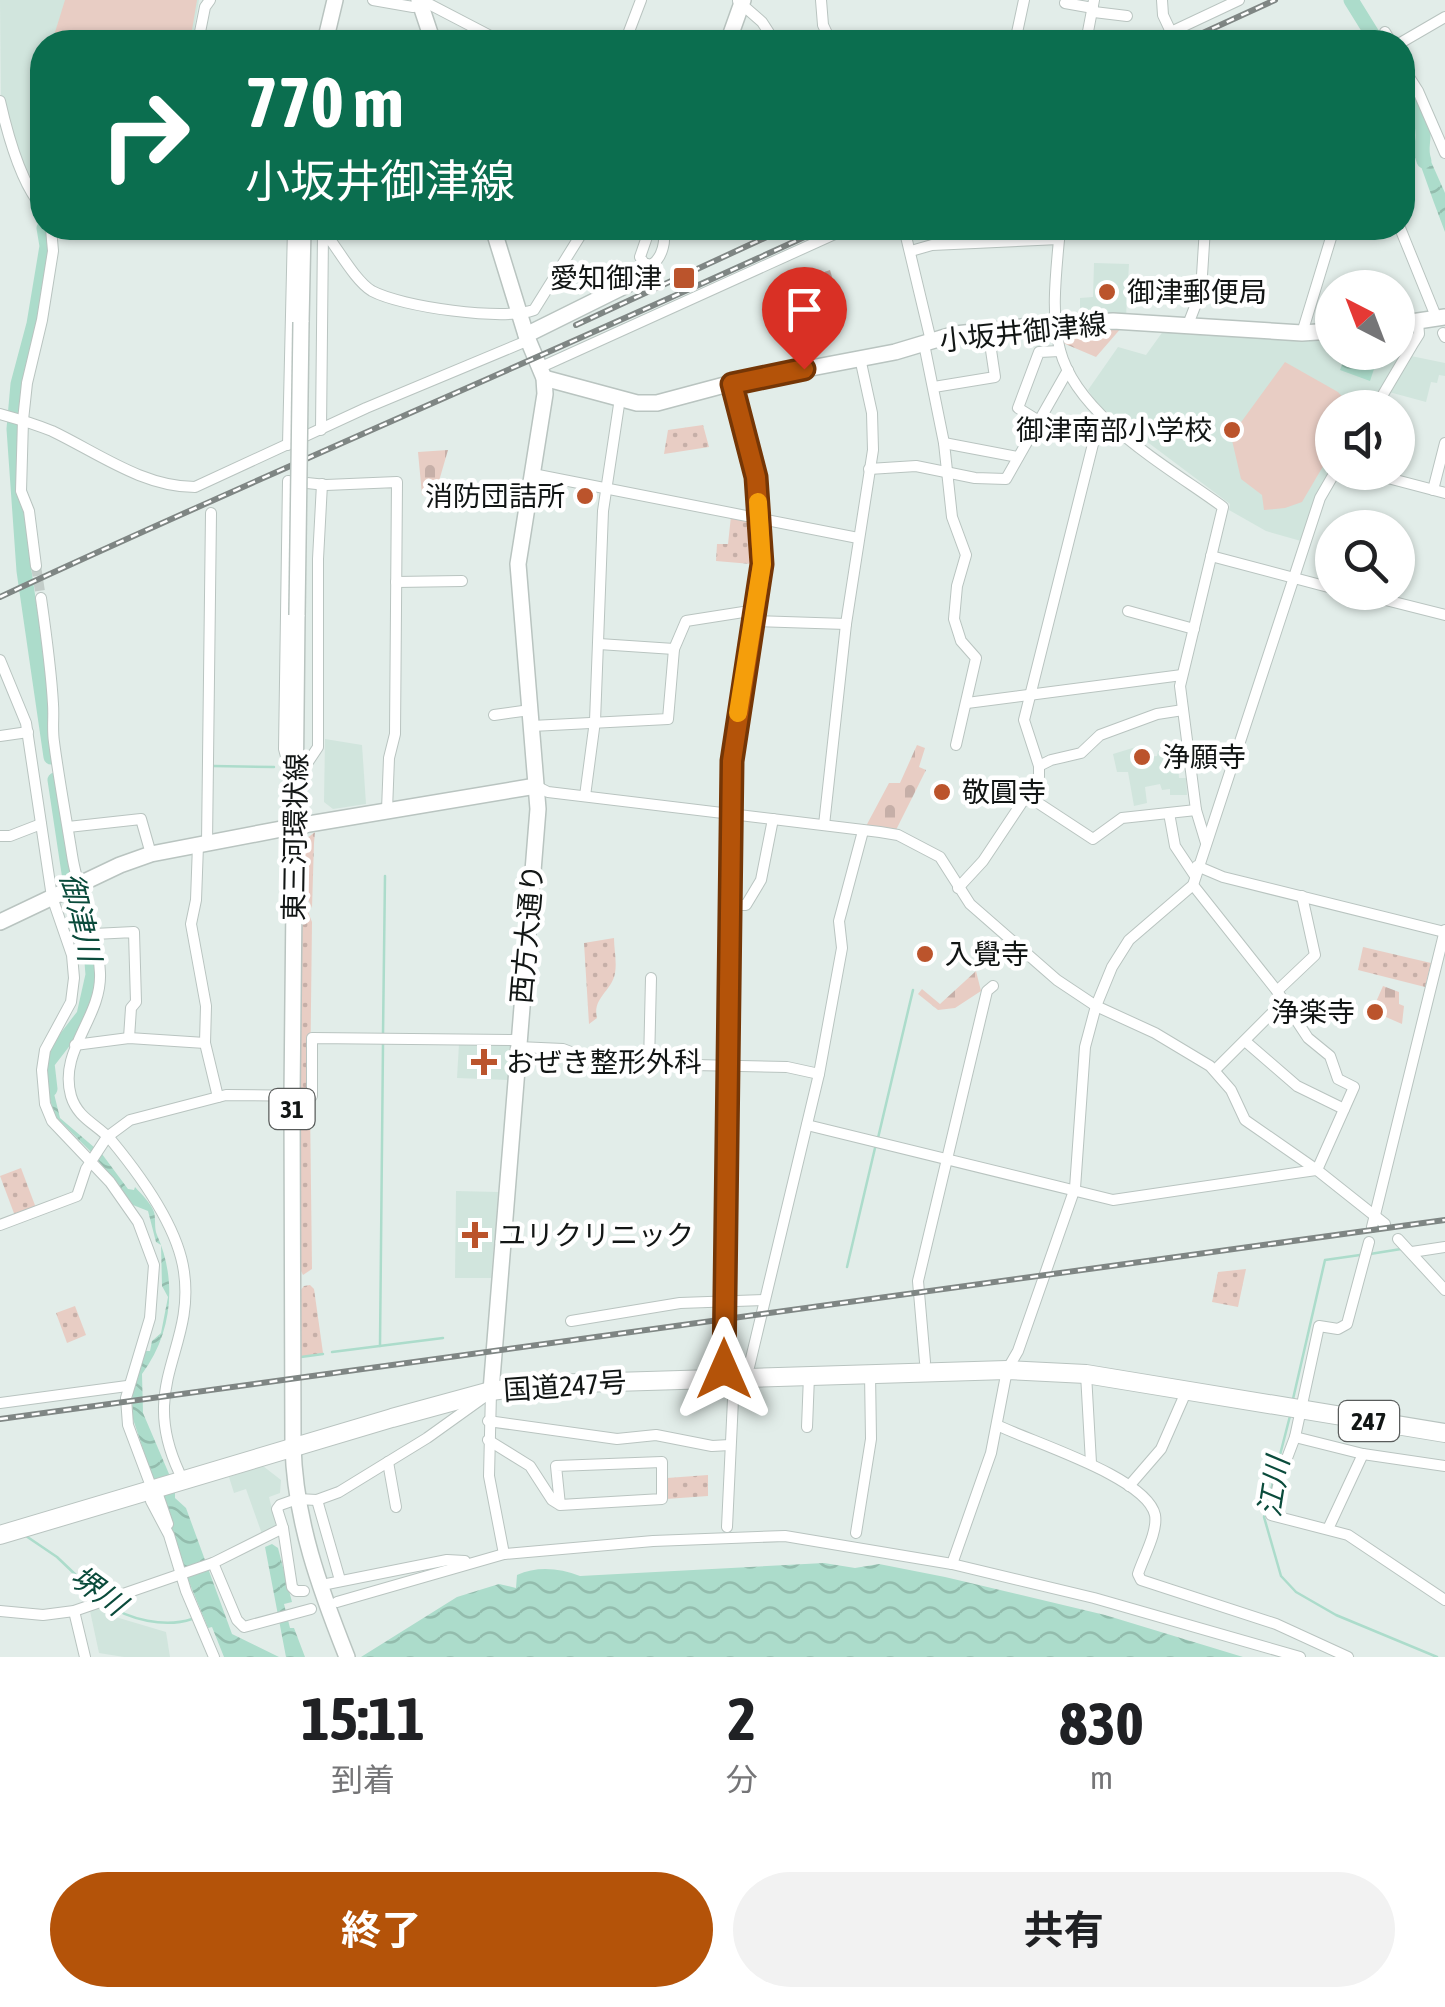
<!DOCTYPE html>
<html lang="ja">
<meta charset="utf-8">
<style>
:root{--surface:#fff;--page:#f2f2f2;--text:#202124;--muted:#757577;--accent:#b45309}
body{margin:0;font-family:"Asap Condensed","Noto Sans JP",sans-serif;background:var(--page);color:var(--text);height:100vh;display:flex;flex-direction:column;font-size:38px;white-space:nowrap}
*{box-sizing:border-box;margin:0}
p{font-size:32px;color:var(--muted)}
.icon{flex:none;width:55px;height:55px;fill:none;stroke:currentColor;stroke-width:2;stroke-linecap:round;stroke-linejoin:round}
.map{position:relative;height:1657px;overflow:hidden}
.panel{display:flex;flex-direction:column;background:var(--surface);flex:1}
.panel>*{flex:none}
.hud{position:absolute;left:30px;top:30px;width:1385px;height:210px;border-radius:40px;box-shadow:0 2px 8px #0004;background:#0b6e4f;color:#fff;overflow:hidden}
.needle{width:65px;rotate:318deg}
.buttons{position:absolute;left:1315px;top:270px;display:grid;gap:20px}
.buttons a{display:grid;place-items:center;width:100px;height:100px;border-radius:50%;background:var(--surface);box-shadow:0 2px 8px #0004;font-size:50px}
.pin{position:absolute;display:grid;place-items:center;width:85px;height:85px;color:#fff;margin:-102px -42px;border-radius:50% 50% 50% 0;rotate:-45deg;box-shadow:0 0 10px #0007}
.pin .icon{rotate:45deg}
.me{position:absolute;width:110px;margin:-55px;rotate:0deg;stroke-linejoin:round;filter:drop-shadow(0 0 8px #0008)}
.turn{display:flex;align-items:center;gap:35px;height:210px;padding:0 50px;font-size:45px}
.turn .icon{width:130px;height:130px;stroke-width:2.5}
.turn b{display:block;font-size:70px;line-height:85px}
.eta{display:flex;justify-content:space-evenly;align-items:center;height:170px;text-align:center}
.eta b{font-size:60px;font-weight:700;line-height:70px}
.cta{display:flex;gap:20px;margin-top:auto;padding:20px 50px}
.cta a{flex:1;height:115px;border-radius:60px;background:var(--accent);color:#fff;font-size:40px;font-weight:700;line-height:115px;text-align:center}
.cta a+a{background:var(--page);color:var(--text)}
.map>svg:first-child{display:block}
</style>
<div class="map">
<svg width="1445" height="1657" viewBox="0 0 1445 1657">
<defs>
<pattern id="green-dots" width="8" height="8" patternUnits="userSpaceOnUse" patternTransform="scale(2.5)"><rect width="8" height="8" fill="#e8cdc4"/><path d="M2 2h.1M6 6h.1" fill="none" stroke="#c6afa8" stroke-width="1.8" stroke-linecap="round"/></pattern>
<pattern id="cemetery-stones" width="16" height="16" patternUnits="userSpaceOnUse" patternTransform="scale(2.5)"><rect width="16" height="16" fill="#e8cdc4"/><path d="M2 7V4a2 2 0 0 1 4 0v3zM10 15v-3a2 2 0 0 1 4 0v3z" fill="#c6afa8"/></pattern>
<pattern id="water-waves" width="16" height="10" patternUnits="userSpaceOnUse" patternTransform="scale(2.5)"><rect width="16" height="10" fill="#acdccb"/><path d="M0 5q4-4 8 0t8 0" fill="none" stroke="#93bcad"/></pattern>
</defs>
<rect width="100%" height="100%" fill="#e2ede9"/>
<!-- built -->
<g fill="#d1e5dd">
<polygon points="0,0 199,0 192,42 42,42 42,202 34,195 1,103"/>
<polygon points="1094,263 1129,264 1126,316 1080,316 1080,298 1093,297"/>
<polygon points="1164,330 1289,340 1331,339 1332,352 1403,354 1371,407 1332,408 1332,470 1301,541 1266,531 1229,510 1230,504 1098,405 1088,390 1118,347 1146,355"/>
<polygon points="1411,356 1445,363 1445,376 1439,375 1437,383 1431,382 1426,402 1389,392"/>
<polygon points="325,739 362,745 366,804 333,809 324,802"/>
<polygon points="1177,743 1179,778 1186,778 1187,795 1170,795 1170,789 1162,790 1160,784 1145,787 1147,803 1134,806 1128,772 1117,772 1113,754 1136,747 1137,758 1157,756 1158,751 1167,749 1169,744"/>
<polygon points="459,1044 511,1044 508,1080 457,1078"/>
<polygon points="456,1191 498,1192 491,1278 455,1278"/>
<polygon points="263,1466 281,1480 280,1493 269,1497 276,1526 262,1534 246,1489 234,1493 229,1477"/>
<polygon points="99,1608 109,1615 166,1632 170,1657 124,1657 99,1653 90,1611"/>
</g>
<!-- green -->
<g fill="url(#green-dots)">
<polygon points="703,425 709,447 664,454 668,430"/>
<polygon points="731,516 750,520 751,564 716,561 717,544 728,544"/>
<polygon points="315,832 314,843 312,908 301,882 302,842"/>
<polygon points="301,894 312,922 310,1090 298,1093"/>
<path d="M 614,938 C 614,949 617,962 615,973 C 612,991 592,998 597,1018 L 589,1024 L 584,943 Z"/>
<polygon points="1363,947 1431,963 1425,987 1358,970"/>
<polygon points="300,1101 308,1101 310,1105 312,1269 303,1275 300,1269 297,1105"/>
<polygon points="21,1168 36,1208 15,1216 0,1176"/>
<polygon points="1246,1269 1238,1307 1212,1302 1218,1272"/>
<polygon points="310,1285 314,1289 323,1353 300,1357 300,1291 304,1286"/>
<polygon points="75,1306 86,1335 67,1343 56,1313"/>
<polygon points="708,1475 708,1496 666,1499 667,1478"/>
</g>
<!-- cemetery -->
<g fill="url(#cemetery-stones)">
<polygon points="830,270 844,318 831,323 815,275"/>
<polygon points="1078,327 1122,327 1096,357 1063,343 1062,341 1078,332"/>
<polygon points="448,450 439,481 452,490 447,500 422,495 418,452"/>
<polygon points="917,745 925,748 919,767 926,770 895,832 865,828 889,783 900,783"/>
<polygon points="976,971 981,991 955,1008 938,1010 918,994 922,989 940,1004"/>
<polygon points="1383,986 1399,992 1399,1004 1404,1006 1402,1024 1372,1011"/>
</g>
<!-- pitch -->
<g fill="#e8cdc4">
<polygon points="65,0 197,0 190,42 52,42"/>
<polygon points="1285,362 1338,392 1352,407 1332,408 1332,451 1302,502 1285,508 1264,510 1262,495 1241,479 1231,436"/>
</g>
<!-- water -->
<g fill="url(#water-waves)">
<path d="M 1402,130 L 1425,148 L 1445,193 L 1445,232 C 1437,211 1430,192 1423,172 C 1418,154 1402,150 1402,130 Z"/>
<polygon points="1346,353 1365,353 1378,357 1370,381 1340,370"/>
<path d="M 47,1065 L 60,1118 L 102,1154 L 128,1189 L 134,1190 L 135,1187 C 141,1194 151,1203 154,1212 C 156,1219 154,1228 157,1235 C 177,1280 173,1332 142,1374 L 143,1413 L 175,1488 L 175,1498 L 186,1508 L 232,1634 L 279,1657 L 224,1657 L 212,1627 L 208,1628 L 180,1560 L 133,1419 L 132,1386 L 144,1351 L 150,1351 L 152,1341 L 161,1333 L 168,1297 L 162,1286 L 161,1245 L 156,1242 L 148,1211 L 133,1205 L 93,1154 L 54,1115 L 46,1083 Z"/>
<polygon points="272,1544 278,1548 292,1602 284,1604 290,1628 294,1628 305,1657 286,1657 265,1547"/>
<path d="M 824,1563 L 855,1568 L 879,1564 L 945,1577 L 1105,1615 L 1243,1657 L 361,1657 L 457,1597 L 499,1584 L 516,1588 L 517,1575 C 537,1566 559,1568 580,1576 Z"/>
</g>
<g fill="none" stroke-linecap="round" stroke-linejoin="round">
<!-- stream -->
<g stroke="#acdccb" stroke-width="2.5">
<polyline points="213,766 274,767"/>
<polyline points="383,1034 385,876"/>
<polyline points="878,1138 913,990"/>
<polyline points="1370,1254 1401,1249"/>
<polyline points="847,1267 875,1148"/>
<polyline points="380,1346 383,1044"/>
<polyline points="332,1352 443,1338"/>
<polyline points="301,1357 323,1354"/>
<polyline points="1293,1399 1325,1260 1360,1255"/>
<polyline points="1290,1416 1264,1517 1281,1576 1296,1592 1336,1615 1437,1657"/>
<polyline points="26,1536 57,1557 100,1598"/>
<path d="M 105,1603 C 129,1620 165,1628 192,1619"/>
</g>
<!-- river -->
<g stroke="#acdccb" stroke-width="15">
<polyline points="1351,0 1377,42"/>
<path d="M 1402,86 C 1412,101 1423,115 1423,135 C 1423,145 1420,150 1424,161"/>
<polyline points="44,228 47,246 34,324 18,384 14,429 24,571 51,757"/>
<polyline points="50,1089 47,1063 84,1015 93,975 91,949 69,873 55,780"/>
</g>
<!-- street-tunnel -->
<polyline stroke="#c3cdc9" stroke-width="10" stroke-dasharray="10 5" stroke-linecap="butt" points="36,566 41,598"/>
<defs>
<g id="street">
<polyline points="373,0 413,7 429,4 502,42"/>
<polyline points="821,0 823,25 831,42"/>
<polyline points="1162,0 1163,15 1171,32 1239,0"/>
<polyline points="738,1 762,22 775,42"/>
<polyline points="1065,3 1093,8"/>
<polyline points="1094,12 1127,16"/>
<polyline points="1385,32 1391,42"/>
<polyline points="198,42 205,7 210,0"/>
<polyline points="625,42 641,0"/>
<polyline points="1015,42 1024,0"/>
<polyline points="1086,42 1094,0"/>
<polyline points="1235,42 1249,36 1280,42"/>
<polyline points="1402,42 1445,17"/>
<polyline points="1402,66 1418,91 1445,153"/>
<path d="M 0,101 C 7,132 21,183 42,207"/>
<path d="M 650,228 L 640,257 L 644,263 L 651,265 C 662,259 668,238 661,228"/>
<polyline points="904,228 931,341"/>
<path d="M 1060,228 C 1057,266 1050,312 1060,350 C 1077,417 1170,468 1223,507 L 1180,686 L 1196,810 L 1206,843"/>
<polyline points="1400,228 1437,319"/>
<path d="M 323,230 C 337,247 355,281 372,291 C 402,307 503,321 534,310 L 585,228"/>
<polyline points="911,251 932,245 1059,239"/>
<polyline points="1187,327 1201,291 1205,228"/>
<polyline points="1302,333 1334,228"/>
<polyline points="1443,333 1445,337"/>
<polyline points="924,344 944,443 952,517 966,555 957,586 954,619 961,641 976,658 956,745"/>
<polyline points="539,368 848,228"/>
<polyline points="934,387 995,377 988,330"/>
<polyline points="1375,408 1414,342 1419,334 1418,322"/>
<path d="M 0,414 C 18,419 35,424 52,431 C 98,453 143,487 195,487 L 366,408 L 529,340"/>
<polyline points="1039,421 1018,408 1039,352 1060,351"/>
<polyline points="321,430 323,232"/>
<polyline points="944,443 1018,457"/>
<polyline points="288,445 293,228"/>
<polyline points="869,469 916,466 975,478 1006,479 1068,370"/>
<polyline points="1365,472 1445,493"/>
<polyline points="533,474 858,538"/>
<polyline points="1433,490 1445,443"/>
<polyline points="1211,556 1332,588"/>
<polyline points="36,566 29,511 21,491 23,420 27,383 42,320 53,251 51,228"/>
<polyline points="396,582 462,581"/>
<polyline points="1354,592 1445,615"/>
<path d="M 41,598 C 46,633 51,668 53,704 C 54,717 52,729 54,742 C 59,780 66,817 72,855 C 78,895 98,932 100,973 C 102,1018 58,1050 71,1096 C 78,1119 97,1124 111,1140 C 140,1175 178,1227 184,1272 C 195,1349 138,1384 179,1472"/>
<polyline points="1128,611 1194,629"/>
<polyline points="754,621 846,624"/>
<polyline points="599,644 674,649"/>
<polyline points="0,660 26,723 52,897 72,955 74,978 71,1002 45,1050 42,1070 45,1104 52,1121 110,1182 138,1222 154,1265 150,1318 126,1398 128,1425 149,1481"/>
<polyline points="967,703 1182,675"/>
<polyline points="494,715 530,710"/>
<polyline points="532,726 668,719 674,649 686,621 756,610"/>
<polyline points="0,736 28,732"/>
<polyline points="1039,766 1051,760 1081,753 1100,735 1157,714 1183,710"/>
<polyline points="296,771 308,762 318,747 318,559 322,484"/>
<polyline points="292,778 284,749 288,481 326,485 397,482 395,734 389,758 387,810"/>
<polyline points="536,786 548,792 880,832 898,835 940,857 970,904 1057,980 1096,1006 1155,1033 1210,1066 1231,1090 1245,1120 1317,1170 1385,1224"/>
<polyline points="1026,795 1093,839 1122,818 1196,810"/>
<polyline points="585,796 595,721 603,511 620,398"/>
<polyline points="1169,813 1175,846 1195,876"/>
<polyline points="824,825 846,624 873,450 872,413 860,358"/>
<polyline points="68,827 141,819 151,854"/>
<polyline points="0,836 10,836 41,824"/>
<polyline points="207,843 211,513"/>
<polyline points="198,845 196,900 191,924 206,1006 205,1043 218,1097"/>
<polyline points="1197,866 1223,877 1444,932"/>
<polyline points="1193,885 1277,991 1308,1038 1330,1056 1338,1079 1354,1087 1317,1170"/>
<polyline points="958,888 983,861 1039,777 1039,766 1024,720 1100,416"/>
<polyline points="732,905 746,905 761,880 773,819"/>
<polyline points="94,934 134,932 136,1002 131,1008 129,1038"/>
<polyline points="1277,991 1315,955 1302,896"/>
<polyline points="1245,1041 1297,1086 1344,1109"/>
<polyline points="75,1045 129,1038 205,1043"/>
<polyline points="518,1047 563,1049 600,1063 787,1067 819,1074"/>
<polyline points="649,1064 651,978"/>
<polyline points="1215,1070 1283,1002"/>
<polyline points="807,1125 1113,1200 1316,1170"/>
<polyline points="0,1225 77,1196 86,1169 107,1137 130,1120 226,1095 312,1096 312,1038 519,1040"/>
<polyline points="1372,1227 1445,930"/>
<polyline points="1398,1239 1445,1290"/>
<polyline points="1369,1242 1347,1324 1338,1329 1319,1326 1295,1437 1281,1474 1271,1515 1348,1535 1445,1600"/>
<polyline points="1412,1252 1445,1247"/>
<polyline points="571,1321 680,1303 764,1300"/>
<polyline points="925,1362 918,1281 987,991 993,986"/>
<polyline points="749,1367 819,1074 842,948 839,921 863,831"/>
<polyline points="1086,1374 1091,1463"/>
<polyline points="491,1392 489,1476 504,1554"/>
<polyline points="0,1403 127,1386"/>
<polyline points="488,1421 617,1439 656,1435 712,1446 730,1445"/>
<path d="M 997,1425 C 1031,1442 1147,1477 1155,1515 C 1158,1532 1143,1558 1138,1574 L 1141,1580 L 1276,1624 L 1348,1657"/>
<polyline points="807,1427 809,1376"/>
<polyline points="1295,1437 1363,1454 1445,1466"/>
<polyline points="488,1440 530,1466 552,1500 560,1505 662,1499 662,1462 556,1466 560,1505"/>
<polyline points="388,1462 396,1507"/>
<polyline points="1129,1486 1161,1449 1186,1392"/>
<polyline points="156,1489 168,1524"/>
<polyline points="317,1500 340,1580"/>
<polyline points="151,1501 169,1535 186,1591 214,1657"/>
<polyline points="727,1527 734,1378"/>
<polyline points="283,1528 292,1587 296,1591 304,1591"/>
<polyline points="1328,1529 1363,1454"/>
<polyline points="856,1533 871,1439 870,1373"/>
<polyline points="213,1563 237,1620 244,1627 311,1609"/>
<polyline points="952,1564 991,1453 1007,1370 1018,1351 1075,1188 1085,1047 1096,1006 1112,967 1129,940 1193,885 1320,498 1335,472"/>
<polyline points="327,1584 447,1560 465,1561"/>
<polyline points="337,1602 504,1554 653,1541 785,1536 952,1564 1094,1598 1300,1657"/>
<polyline points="0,1611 43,1615 74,1611 213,1563 283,1528 277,1509 280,1505 297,1499 317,1500 339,1492 427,1438 487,1395"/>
<polyline points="74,1611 85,1657"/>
</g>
<g id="secondary">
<polyline points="419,0 433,42"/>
<polyline points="728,42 743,0"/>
<polyline points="1398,324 1445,317"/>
<polyline points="526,335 639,279"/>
<polyline points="544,378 637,403 657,403 732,383 895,352 955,334 1049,324 1113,321 1302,333 1332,331"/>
<polyline points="0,922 120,865 151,854 297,826 536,786"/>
<polyline points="724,1369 732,947 732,761 762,564 756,477 732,383"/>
<polyline points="491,1391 538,809 518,564 545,394 544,378 526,335 493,228"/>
<path d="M 293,1446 C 295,1521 320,1589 347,1657"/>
</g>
<g id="primary">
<polyline points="325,42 335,0"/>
<polyline points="301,322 303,228"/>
<polyline points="293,1446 292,1096 297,615"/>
</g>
<polyline id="highway" points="0,1535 392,1418 491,1391 547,1384 1007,1370 1086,1374 1445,1433"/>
</defs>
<!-- street casing -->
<use href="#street" stroke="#b9c4c0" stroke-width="12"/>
<!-- secondary casing -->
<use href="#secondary" stroke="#b9c4c0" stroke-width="18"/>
<!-- primary casing -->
<use href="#primary" stroke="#b9c4c0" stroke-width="18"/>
<!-- highway casing -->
<use href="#highway" stroke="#b9c4c0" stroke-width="20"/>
<!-- street -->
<use href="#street" stroke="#fff" stroke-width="10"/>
<!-- secondary -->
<use href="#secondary" stroke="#fff" stroke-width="15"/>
<!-- primary -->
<use href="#primary" stroke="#fff" stroke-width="15"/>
<!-- highway -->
<use href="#highway" stroke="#fff" stroke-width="18"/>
<defs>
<g id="rail">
<polyline points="1183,42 1275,0"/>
<polyline points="576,325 786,228"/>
<path d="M 0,597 C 273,470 551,354 824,228"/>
<polyline points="0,1419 1445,1220"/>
</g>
</defs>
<!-- rail casing -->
<use href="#rail" stroke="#7f8684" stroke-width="6"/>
<!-- rail -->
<use href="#rail" stroke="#fff" stroke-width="2.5" stroke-dasharray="8" stroke-linecap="butt"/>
<defs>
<polyline id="primary-bridge" points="297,615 301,322"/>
</defs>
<!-- primary-bridge casing -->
<use href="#primary-bridge" stroke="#b9c4c0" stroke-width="18" stroke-linecap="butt"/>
<!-- primary-bridge -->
<use href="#primary-bridge" stroke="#fff" stroke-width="15"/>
</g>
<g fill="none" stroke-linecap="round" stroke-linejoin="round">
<defs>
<polyline id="route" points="724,1369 732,761 762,564 756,477 732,384 804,369"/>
</defs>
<!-- route casing -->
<use href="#route" stroke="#753606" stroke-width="25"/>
<!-- route -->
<use href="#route" stroke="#b45309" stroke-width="18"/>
<!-- slow -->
<polyline stroke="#f59e0b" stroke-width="18" points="738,713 762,564 758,502"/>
</g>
<!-- markers -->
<g fill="#bb542c" stroke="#fff" stroke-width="4">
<rect x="672" y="266" width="24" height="24" rx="5"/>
<circle cx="1107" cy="292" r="10"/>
<circle cx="1232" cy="430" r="10"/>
<circle cx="585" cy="496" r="10"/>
<circle cx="1142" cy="757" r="10"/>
<circle cx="942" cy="792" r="10"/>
<circle cx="925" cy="954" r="10"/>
<circle cx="1375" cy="1012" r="10"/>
<path d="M479 1047h10v10h10v10h-10v10h-10v-10h-10v-10h10z"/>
<path d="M470 1220h10v10h10v10h-10v10h-10v-10h-10v-10h10z"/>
</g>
<g text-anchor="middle" stroke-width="9" stroke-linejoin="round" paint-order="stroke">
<!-- shield labels -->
<g fill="#fff" stroke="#595c5b" stroke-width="2.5">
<rect x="269.5" y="1089" width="45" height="40" rx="8"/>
<rect x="1339" y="1401" width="60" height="40" rx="8"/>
</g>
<g font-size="25" font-weight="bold" fill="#121615">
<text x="292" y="1118">31</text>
<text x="1369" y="1430">247</text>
</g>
<!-- poi labels -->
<g font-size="28" fill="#121615" stroke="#fff" text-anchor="start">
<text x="662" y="288" text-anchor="end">愛知御津</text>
<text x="1127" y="302">御津郵便局</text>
<text x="1212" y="440" text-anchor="end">御津南部小学校</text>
<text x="565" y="506" text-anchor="end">消防団詰所</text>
<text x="1162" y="767">浄願寺</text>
<text x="962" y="802">敬圓寺</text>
<text x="945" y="964">入覺寺</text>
<text x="1355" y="1022" text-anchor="end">浄楽寺</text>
<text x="506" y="1072">おぜき整形外科</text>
<text x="498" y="1245">ユリクリニック</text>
</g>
<!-- street labels -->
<g font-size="28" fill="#121615" stroke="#fff">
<text transform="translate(1023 332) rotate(-6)" y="10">小坂井御津線</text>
<text transform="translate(295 837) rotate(-89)" y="10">東三河環状線</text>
<text transform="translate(527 934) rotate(-85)" y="10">西方大通り</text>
<text transform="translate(565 1386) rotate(-4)" y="10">国道247号</text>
</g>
<!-- water labels -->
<g font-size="30" font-style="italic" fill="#0a4b3b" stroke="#fff">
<text transform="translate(80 917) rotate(77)" y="10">御津川</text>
<text transform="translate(1274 1487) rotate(-81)" y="10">江川</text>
<text transform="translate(98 1591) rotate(36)" y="10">堺川</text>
</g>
</g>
</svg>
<div class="buttons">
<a><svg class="needle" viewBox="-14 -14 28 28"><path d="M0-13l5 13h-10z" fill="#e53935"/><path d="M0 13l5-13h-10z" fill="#757577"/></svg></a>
<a><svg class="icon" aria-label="sound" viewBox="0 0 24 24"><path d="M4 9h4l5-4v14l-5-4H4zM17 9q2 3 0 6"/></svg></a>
<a><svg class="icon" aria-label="search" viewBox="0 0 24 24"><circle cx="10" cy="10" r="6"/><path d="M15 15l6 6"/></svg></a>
</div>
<div class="pin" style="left:804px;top:369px;background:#d93025"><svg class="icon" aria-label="arrive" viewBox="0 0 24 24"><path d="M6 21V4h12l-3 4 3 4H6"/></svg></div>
<svg class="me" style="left:724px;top:1369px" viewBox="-20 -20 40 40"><path d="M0-17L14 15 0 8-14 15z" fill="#b45309" stroke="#fff" stroke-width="4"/></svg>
<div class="hud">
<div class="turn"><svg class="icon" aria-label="right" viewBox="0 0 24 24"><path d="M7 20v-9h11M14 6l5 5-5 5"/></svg><div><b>770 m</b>小坂井御津線</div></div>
</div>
</div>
<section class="panel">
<div class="eta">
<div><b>15:11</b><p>到着</p></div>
<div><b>2</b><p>分</p></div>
<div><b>830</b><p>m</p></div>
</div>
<div class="cta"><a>終了</a><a>共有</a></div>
</section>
